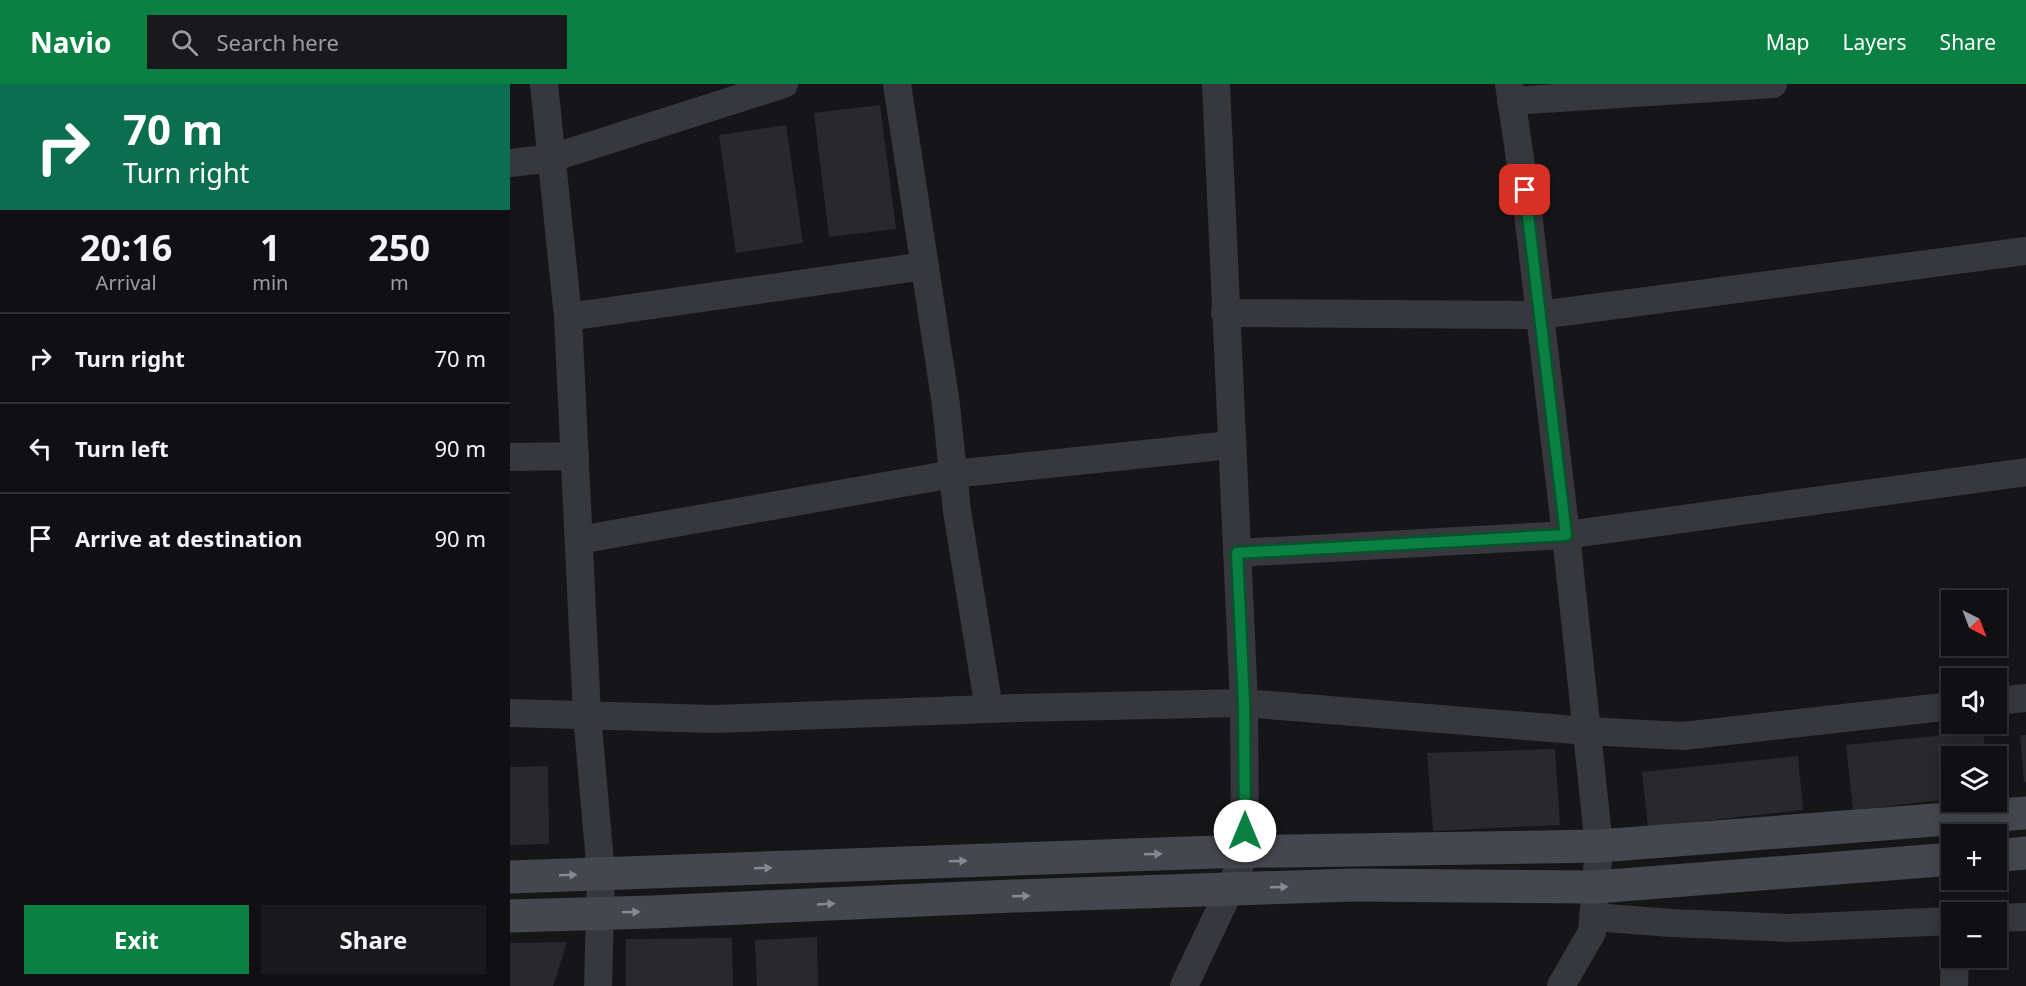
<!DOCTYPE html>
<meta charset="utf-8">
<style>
:root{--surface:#101013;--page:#19191c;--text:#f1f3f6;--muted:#9c9da0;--line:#303033;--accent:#0b8043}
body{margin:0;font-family:"Noto Sans",sans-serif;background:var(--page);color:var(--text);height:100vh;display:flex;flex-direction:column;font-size:22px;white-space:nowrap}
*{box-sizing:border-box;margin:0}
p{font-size:20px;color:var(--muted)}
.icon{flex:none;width:33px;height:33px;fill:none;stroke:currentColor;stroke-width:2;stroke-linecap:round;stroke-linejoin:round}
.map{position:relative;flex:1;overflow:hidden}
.panel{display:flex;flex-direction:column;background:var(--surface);width:510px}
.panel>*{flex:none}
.guide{background:#0b6e4f;color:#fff;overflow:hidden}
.needle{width:39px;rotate:138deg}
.buttons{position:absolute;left:1431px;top:506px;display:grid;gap:12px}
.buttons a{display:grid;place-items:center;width:66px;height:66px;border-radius:0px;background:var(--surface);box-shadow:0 3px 15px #0003,0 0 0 2px var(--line);font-size:30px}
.pin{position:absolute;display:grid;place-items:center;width:51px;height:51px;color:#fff;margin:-26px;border-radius:12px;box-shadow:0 3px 9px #0006}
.me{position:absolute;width:66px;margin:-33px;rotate:0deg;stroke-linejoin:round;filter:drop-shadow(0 0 4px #0008)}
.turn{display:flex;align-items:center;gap:21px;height:126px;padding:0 24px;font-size:27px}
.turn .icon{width:78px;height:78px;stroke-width:2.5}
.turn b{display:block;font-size:42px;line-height:51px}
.eta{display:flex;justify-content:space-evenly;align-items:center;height:102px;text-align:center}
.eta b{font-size:36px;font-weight:700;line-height:42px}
.action{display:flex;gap:12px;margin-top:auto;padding:12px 24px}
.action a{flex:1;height:69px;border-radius:0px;background:var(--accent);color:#fff;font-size:24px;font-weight:700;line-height:69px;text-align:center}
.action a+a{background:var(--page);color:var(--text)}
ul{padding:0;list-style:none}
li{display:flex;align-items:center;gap:18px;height:90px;padding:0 24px;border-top:2px solid var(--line)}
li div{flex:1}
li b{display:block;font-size:22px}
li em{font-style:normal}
header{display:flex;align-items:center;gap:36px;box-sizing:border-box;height:84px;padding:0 30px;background:var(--accent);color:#fff}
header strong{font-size:28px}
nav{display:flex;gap:33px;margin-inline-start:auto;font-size:21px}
.search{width:420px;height:54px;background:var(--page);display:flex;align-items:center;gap:15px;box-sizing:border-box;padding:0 21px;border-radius:0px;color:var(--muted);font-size:22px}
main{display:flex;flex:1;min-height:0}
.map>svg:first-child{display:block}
</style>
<header>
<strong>Navio</strong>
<div class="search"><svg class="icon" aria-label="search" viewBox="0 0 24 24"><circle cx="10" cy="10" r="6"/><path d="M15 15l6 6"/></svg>Search here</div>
<nav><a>Map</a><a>Layers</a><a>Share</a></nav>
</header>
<main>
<section class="panel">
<div class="guide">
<div class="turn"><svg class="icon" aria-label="right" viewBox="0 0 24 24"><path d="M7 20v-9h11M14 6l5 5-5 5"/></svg><div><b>70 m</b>Turn right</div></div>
</div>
<div class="eta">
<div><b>20:16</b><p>Arrival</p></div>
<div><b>1</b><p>min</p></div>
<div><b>250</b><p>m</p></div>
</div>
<ul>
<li><svg class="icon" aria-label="right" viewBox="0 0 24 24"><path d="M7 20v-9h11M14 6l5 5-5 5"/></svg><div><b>Turn right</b></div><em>70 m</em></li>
<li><svg class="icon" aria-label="left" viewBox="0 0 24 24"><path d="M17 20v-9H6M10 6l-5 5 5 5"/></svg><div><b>Turn left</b></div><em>90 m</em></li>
<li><svg class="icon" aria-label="arrive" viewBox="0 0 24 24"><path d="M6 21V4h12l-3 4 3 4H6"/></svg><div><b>Arrive at destination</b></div><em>90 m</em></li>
</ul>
<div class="action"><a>Exit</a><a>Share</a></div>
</section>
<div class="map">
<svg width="1516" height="902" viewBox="0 0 1516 902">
<rect width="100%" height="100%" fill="#161619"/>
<!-- building -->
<g fill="#29292d">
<polygon points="370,21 386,145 319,153 304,29"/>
<polygon points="276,41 293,159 226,169 209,51"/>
<polygon points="1473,647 1476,672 1442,672 1442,715 1343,726 1336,661"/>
<polygon points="1510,651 1516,651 1516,698 1514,698"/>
<polygon points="1045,665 1050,741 923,747 917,669"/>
<polygon points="1288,672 1293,726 1138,743 1132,688"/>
<polygon points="38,682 39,760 0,761 0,683"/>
<polygon points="307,853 308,902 247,902 245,856"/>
<polygon points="222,854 223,902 116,902 116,855"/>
<polygon points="57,858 43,902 0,902 0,859"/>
</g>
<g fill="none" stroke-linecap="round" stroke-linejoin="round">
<!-- street -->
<g stroke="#37383e" stroke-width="28">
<polyline points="34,0 58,233 77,631 91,790 88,902"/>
<polyline points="387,0 436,321 447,427 479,625"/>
<polyline points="999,0 1018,129 1030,231 1056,451 1089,762 1082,848 1051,902"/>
<polyline points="1001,17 1263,0"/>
<polyline points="0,79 42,74 274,0"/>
<polyline points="715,229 1030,231 1516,167"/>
<polyline points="58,233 415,182"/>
<polyline points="0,373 65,372"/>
<polyline points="69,456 443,390 721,361"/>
<polyline points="727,469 1056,451 1516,388"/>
<polyline points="1486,617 1516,614"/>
<polyline points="0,629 203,635 506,624 734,619 1077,647 1173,652 1442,622"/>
<polyline points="1083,833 1162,839 1280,844 1442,837"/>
<polyline points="1486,834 1516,833"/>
<polyline points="674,902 720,805 735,768 734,619 706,0"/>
<polyline points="1444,902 1445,873"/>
</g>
<!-- secondary -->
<g stroke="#45474e" stroke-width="33">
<polyline points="1486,772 1516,769"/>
<polyline points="0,793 706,768 1089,762 1516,729"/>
<polyline points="0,832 141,828 503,812 843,801 1086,803 1442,775"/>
</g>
</g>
<!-- one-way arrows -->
<defs><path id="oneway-solid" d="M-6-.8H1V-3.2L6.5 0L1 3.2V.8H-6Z" transform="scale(1.5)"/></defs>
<g fill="#858994">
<use href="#oneway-solid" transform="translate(643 770) rotate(-2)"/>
<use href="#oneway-solid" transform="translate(448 777) rotate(-2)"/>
<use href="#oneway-solid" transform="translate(253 784) rotate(-2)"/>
<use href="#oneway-solid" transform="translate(58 791) rotate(-2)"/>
<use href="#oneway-solid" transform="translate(769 803) rotate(-2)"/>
<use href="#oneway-solid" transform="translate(511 812) rotate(-2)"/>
<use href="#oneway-solid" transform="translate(316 820) rotate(-3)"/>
<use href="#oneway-solid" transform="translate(121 828) rotate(-2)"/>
</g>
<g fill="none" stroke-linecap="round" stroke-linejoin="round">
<defs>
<polyline id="route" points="735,747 734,619 727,469 1056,451 1015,106"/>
</defs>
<!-- route casing -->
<use href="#route" stroke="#07532c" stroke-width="15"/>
<!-- route -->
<use href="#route" stroke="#0b8043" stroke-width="10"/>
</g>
</svg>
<div class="buttons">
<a><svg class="needle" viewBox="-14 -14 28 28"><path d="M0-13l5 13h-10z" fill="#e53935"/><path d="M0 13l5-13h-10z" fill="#9c9da0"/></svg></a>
<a><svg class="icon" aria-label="sound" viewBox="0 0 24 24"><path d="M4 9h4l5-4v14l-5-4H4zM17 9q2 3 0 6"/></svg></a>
<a><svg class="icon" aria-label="layers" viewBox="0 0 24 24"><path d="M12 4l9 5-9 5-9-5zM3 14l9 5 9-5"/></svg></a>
<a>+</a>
<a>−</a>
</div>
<div class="pin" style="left:1015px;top:106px;background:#d93025"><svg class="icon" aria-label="arrive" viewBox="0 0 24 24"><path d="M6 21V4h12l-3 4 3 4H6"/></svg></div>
<svg class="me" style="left:735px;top:747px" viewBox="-20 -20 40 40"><circle r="19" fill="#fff"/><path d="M0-13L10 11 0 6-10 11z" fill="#0b8043"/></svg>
</div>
</main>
